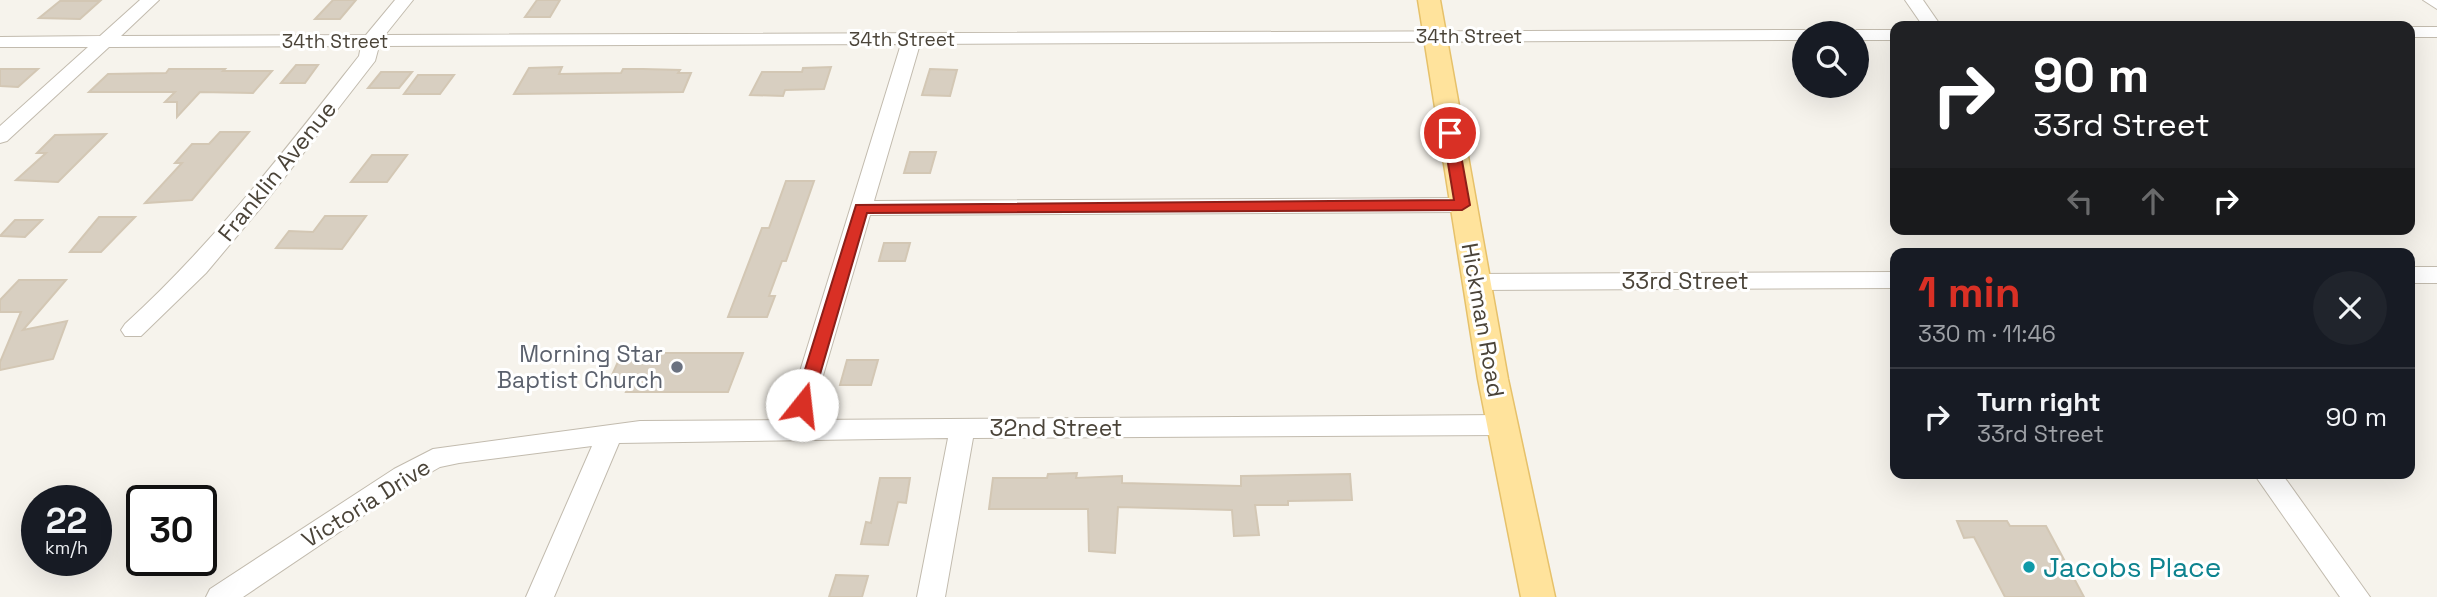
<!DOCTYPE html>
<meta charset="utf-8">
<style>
:root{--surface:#171b24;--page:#20242c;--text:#f1f3f6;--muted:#9ea1a6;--line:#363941;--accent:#d93025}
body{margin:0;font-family:"Space Grotesk",sans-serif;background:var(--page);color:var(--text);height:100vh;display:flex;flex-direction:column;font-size:26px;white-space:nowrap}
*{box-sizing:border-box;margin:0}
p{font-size:23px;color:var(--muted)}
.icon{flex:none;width:38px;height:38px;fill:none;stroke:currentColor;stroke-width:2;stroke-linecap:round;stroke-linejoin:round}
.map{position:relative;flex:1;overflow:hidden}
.details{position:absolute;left:1890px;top:248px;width:525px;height:231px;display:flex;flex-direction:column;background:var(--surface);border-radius:14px;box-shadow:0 7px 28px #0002}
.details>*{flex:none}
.guide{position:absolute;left:1890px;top:21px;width:525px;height:214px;border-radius:14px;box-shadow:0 7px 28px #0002;background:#202124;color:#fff;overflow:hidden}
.buttons{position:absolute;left:1792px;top:21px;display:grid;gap:14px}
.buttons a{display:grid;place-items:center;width:77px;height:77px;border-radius:50%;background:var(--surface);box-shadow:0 7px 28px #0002;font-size:35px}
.speed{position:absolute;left:21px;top:485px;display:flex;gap:14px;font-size:35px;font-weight:700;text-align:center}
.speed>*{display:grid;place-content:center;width:91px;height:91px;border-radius:50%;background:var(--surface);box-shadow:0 7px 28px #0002;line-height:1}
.speed small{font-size:18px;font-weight:400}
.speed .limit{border:4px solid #111;border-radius:10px;background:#fff;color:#111}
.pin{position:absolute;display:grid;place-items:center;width:60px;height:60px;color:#fff;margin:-30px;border:4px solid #fff;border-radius:50%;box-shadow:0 2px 7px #0007}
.me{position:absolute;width:77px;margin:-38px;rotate:16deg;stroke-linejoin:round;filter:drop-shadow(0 0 5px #0008)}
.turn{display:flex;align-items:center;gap:24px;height:147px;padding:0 28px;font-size:32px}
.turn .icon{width:91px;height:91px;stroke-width:2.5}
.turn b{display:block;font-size:49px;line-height:60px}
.lanes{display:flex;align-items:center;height:66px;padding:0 28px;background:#0003;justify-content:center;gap:35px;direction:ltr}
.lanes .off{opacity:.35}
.round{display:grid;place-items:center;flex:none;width:74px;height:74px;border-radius:37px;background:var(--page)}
.overview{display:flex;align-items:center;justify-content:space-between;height:119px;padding:0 28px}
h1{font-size:42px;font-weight:800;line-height:52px;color:var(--accent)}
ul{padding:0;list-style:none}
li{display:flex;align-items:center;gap:21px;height:98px;padding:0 28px;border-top:2px solid var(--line)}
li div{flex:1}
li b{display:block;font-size:26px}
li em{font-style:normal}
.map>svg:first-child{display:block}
</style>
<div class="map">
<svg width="2437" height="597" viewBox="0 0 2437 597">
<rect width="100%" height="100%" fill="#f6f3ec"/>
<!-- building -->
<g fill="#d8cfc1" stroke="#d3c7b4" stroke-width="2">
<polygon points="333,0 356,0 340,19 315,19"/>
<polygon points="537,0 560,0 550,17 525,17"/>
<polygon points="60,1 100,1 80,19 39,18"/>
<polygon points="296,65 318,65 305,83 281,83"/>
<polygon points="562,67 559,74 621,73 623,69 643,69 680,70 678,73 691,73 683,92 514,94 529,68"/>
<polygon points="831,67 824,89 785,90 783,96 750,95 762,72 802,72 803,68"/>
<polygon points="0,69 38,69 18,87 0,86"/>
<polygon points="169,69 225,69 223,71 272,71 253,93 200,92 177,117 177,102 165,102 175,92 89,92 108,74 166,73"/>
<polygon points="930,69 957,70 950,96 922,95"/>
<polygon points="381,72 412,72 399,88 368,88"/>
<polygon points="418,75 454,75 440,94 404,94"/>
<polygon points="220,132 249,132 192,200 145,203 182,163 175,163 192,144 209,144"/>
<polygon points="106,134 58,182 16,180 46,153 37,153 55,135"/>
<polygon points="910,152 936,152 930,173 904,173"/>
<polygon points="372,155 407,155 387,182 351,182"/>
<polygon points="786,181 814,181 786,261 782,261 769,296 775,296 767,317 728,317 762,228 769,228"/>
<polygon points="325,216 366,216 342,249 276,248 289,231 313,232"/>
<polygon points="99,217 135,217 101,252 70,252"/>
<polygon points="15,220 42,220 25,237 0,236"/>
<polygon points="884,243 910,243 905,261 879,261"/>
<polygon points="19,280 66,280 23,330 67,321 53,359 0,370 0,362 21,312 0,312 0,300"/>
<polygon points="622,353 743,353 728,392 626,392 629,386 607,386"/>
<polygon points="847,360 878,360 871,385 840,385"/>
<polygon points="1077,473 1076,478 1122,476 1122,483 1241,486 1241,476 1350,474 1352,500 1288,501 1288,505 1255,505 1259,535 1234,536 1232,510 1118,507 1115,553 1089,551 1088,509 989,509 993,478 1047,478 1048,474"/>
<polygon points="880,478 910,478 906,503 898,502 888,545 861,544 866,522 871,523"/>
<polygon points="1957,521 2007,521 2010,526 2046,526 2084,597 2005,597 1974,537 1964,538"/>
<polygon points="836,575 868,576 862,597 829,597"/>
</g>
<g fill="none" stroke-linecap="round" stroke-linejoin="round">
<defs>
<g id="minor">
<path d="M 140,0 L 159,0 L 121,36 L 366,35 L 395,0 L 413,0 L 385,35 L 1804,30 L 1812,33 L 1804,33 L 1804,40 L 920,44 L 874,201 L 1462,198 L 1473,205 L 1462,212 L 870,215 L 810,420 L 1502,415 L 1511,418 L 1514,425 L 1511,432 L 1502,435 L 973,438 L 945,597 L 917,597 L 948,438 L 619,443 L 554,597 L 526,597 L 592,446 L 459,463 L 440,467 L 412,483 L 243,597 L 206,597 L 210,589 L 394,469 L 433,449 L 640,421 L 785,420 L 901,44 L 379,46 L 375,61 L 264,204 L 206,273 L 141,336 L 125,336 L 121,330 L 125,324 C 213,244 285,150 359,56 L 361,46 L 109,47 L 7,141 L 0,143 L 0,126 L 88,47 L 0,47 L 0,37 L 100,36 Z"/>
<polygon points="1905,0 1923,0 1941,26 1923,26"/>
<polygon points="2423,0 2437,0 2437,9"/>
<rect x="2410" y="27" width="27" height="10"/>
<polygon points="1857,30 1895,30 1895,40 1857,40 1857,33 1849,33"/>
<rect x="2410" y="267" width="27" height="16"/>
<polygon points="1895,272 1895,288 1476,290 1468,287 1465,282 1468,277 1476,274"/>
<polygon points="2254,474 2282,474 2370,597 2340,597"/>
</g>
<polygon id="major" points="1418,0 1440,0 1508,379 1555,597 1521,597 1478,379"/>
</defs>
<!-- minor casing -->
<use href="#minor" stroke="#c2bbae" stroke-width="2"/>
<!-- major casing -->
<use href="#major" stroke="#e6c16a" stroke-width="3"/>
<!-- minor -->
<use href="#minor" fill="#fff" fill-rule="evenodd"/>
<!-- major -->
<use href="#major" fill="#ffe39c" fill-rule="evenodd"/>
</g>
<!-- route -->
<polygon fill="#d93025" stroke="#8d1f18" stroke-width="2" points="1450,129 1457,133 1470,205 1462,210 867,213 811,405 802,411 794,405 856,205 1454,200 1443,133"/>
<!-- markers -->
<circle fill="#6b7280" stroke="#fff" stroke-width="2.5" cx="677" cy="367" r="7"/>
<circle fill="#0f9aa8" stroke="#fff" stroke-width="2.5" cx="2029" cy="567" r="7"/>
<g text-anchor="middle" stroke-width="6" stroke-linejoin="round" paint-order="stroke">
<!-- far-street labels -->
<g font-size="19" fill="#4b4439" stroke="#fff">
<text x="1469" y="43">34th Street</text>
<text x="902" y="46">34th Street</text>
<text x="335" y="48">34th Street</text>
</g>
<!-- street labels -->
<g font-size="23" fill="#4b4439" stroke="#fff">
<text transform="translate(277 171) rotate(-51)" y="8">Franklin Avenue</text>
<text x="1685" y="289">33rd Street</text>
<text transform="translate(1483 320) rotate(80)" y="8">Hickman Road</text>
<text x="1056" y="436">32nd Street</text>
<text transform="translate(366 503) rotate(-32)" y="8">Victoria Drive</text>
</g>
<!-- worship labels -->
<g font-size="23" fill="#5b616d" stroke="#fff" text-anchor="end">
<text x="663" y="362">Morning Star<tspan x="663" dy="26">Baptist Church</tspan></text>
</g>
<!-- near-culture labels -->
<g font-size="28" fill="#0d838f" stroke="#fff" text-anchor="start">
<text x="2043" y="577">Jacobs Place</text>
</g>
</g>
</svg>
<div class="buttons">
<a><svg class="icon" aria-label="search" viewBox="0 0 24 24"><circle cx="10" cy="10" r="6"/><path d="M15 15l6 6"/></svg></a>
</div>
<div class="speed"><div>22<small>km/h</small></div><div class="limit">30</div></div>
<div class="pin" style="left:1450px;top:133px;background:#d93025"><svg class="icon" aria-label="arrive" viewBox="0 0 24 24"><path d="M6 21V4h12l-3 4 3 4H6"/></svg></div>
<svg class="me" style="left:802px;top:405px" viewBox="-20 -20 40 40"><circle r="19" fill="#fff"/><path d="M0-13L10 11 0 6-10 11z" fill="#d93025"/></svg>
<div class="guide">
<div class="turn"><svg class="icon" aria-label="right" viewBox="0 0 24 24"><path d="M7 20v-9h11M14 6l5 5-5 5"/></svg><div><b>90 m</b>33rd Street</div></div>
<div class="lanes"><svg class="icon off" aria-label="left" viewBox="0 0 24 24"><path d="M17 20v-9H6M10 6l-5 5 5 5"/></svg><svg class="icon off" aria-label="ahead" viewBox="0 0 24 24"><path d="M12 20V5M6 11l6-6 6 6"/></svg><svg class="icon" aria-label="right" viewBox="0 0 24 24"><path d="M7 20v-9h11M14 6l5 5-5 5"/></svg></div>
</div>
<section class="details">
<div class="overview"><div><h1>1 min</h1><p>330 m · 11:46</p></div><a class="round"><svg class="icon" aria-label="close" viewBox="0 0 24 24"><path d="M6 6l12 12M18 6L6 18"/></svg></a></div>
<ul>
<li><svg class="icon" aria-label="right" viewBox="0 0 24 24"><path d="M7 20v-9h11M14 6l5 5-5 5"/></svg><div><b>Turn right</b><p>33rd Street</p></div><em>90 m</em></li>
</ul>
</section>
</div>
